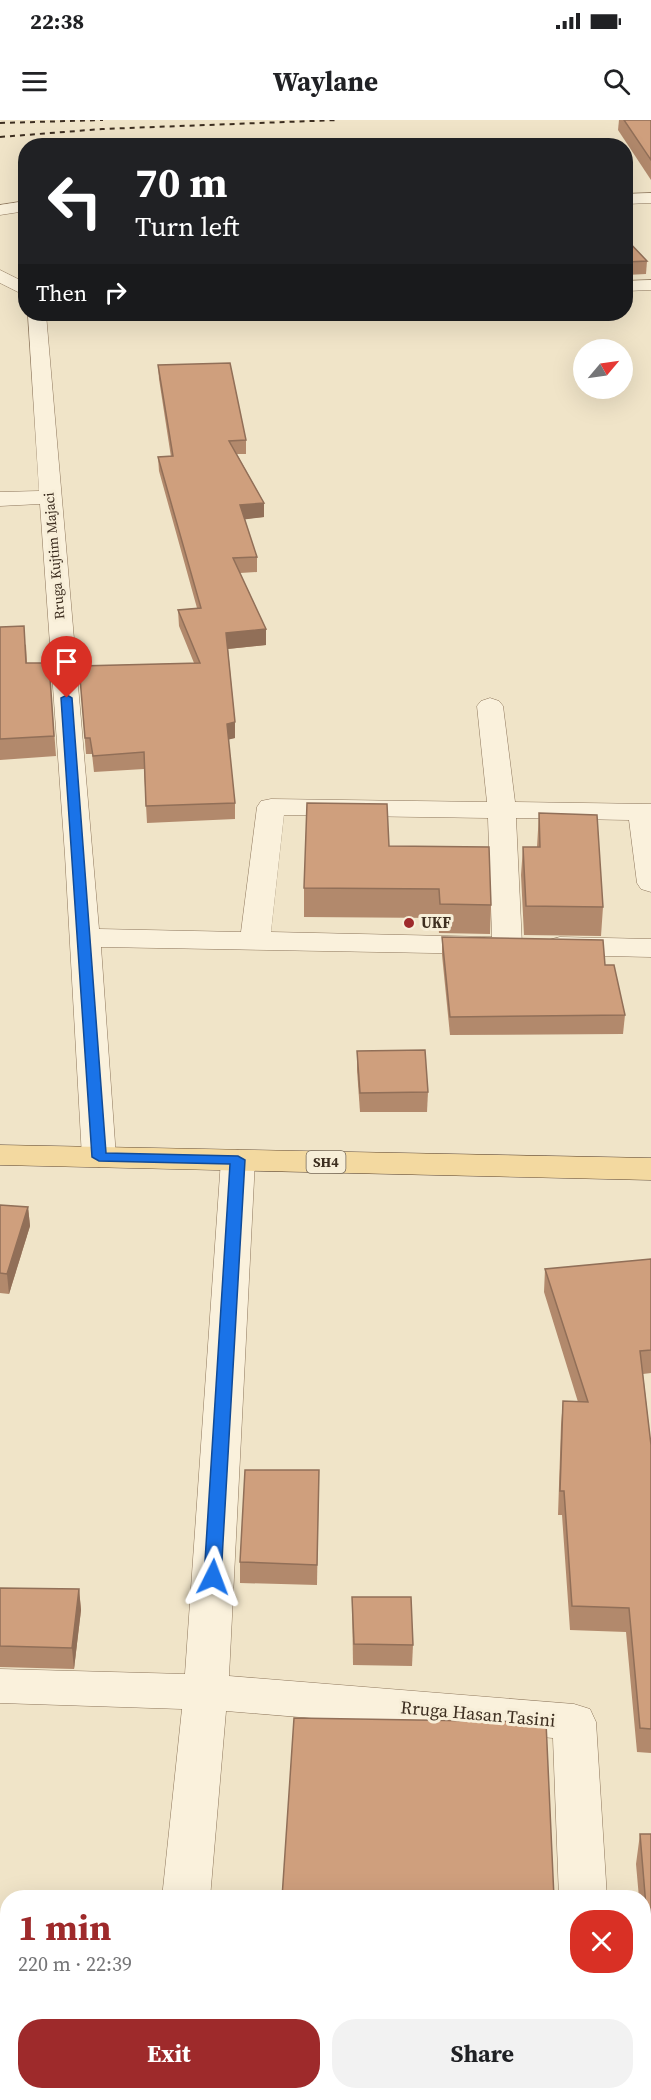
<!DOCTYPE html>
<meta charset="utf-8">
<style>
:root{--surface:#fff;--page:#f2f2f2;--text:#202124;--muted:#757577;--accent:#9e2a2b}
body{margin:0;font-family:"Source Serif 4",serif;background:var(--page);color:var(--text);height:100vh;display:flex;flex-direction:column;font-size:22px;white-space:nowrap}
*{box-sizing:border-box;margin:0}
p{font-size:20px;color:var(--muted)}
.icon{flex:none;width:33px;height:33px;fill:none;stroke:currentColor;stroke-width:2;stroke-linecap:round;stroke-linejoin:round}
.map{position:relative;flex:1;overflow:hidden}
.side{position:absolute;left:0px;top:1770px;width:651px;height:210px;display:flex;flex-direction:column;background:var(--surface);border-radius:24px 24px 0 0;box-shadow:0 6px 24px #0002}
.side>*{flex:none}
.banner{position:absolute;left:18px;top:18px;width:615px;height:183px;border-radius:24px;box-shadow:0 6px 24px #0002;background:#202124;color:#fff;overflow:hidden}
.needle{width:39px;rotate:61deg}
.controls{position:absolute;left:573px;top:219px;display:grid;gap:12px}
.controls a{display:grid;place-items:center;width:60px;height:60px;border-radius:50%;background:var(--surface);box-shadow:0 6px 24px #0002;font-size:30px}
.pin{position:absolute;display:grid;place-items:center;width:51px;height:51px;color:#fff;margin:-62px -26px;border-radius:50% 50% 50% 0;rotate:-45deg;box-shadow:0 0 6px #0007}
.pin .icon{rotate:45deg}
.me{position:absolute;width:66px;margin:-33px;rotate:3deg;stroke-linejoin:round;filter:drop-shadow(0 0 4px #0008)}
.turn{display:flex;align-items:center;gap:21px;height:126px;padding:0 18px;font-size:27px}
.turn .icon{width:78px;height:78px;stroke-width:2.5}
.turn b{display:block;font-size:42px;line-height:51px}
.then{display:flex;align-items:center;height:57px;padding:0 18px;background:#0003;gap:12px;font-size:22px}
.round{display:grid;place-items:center;flex:none;width:63px;height:63px;border-radius:24px;background:var(--page)}
.overview{display:flex;align-items:center;justify-content:space-between;height:102px;padding:0 18px}
h1{font-size:36px;font-weight:700;line-height:45px;color:var(--accent)}
.action{display:flex;gap:12px;margin-top:auto;padding:12px 18px}
.action a{flex:1;height:69px;border-radius:24px;background:var(--accent);color:#fff;font-size:24px;font-weight:700;line-height:69px;text-align:center}
.action a+a{background:var(--page);color:var(--text)}
.status{display:flex;justify-content:space-between;align-items:center;height:42px;padding:0 30px;background:var(--surface);direction:ltr}
.status svg{height:16px;fill:currentColor}
header{display:flex;justify-content:space-between;align-items:center;height:78px;padding:0 18px;background:var(--surface);font-size:27px;font-weight:700}
.map>svg:first-child{display:block}
</style>
<div class="status"><b>22:38</b><svg viewBox="0 0 49 12"><path d="M0 12V9h3v3zM5 12V6h3v6zM10 12V3h3v9zM15 12V0h3v12zM26 1h20v11H26zM47 4h2v5h-2z"/></svg></div>
<header><svg class="icon" aria-label="menu" viewBox="0 0 24 24"><path d="M4 6h16M4 12h16M4 18h16"/></svg>Waylane<svg class="icon" aria-label="search" viewBox="0 0 24 24"><circle cx="10" cy="10" r="6"/><path d="M15 15l6 6"/></svg></header>
<div class="map">
<svg width="651" height="1980" viewBox="0 0 651 1980">
<rect width="100%" height="100%" fill="#f0e4c8"/>
<g fill="none" stroke-linecap="round" stroke-linejoin="round">
<defs>
<g id="minor">
<polygon points="651,73 651,83 626,84 626,74"/>
<polygon points="26,81 26,91 0,95 0,85"/>
<polygon points="0,150 26,163 26,176 0,163"/>
<polygon points="651,160 651,170 626,171 626,161"/>
<path d="M 28,194 L 46,194 L 99,809 L 241,812 L 257,687 L 261,681 L 271,679 L 487,682 L 477,586 L 481,581 L 490,578 L 499,581 L 503,586 L 515,682 L 651,684 L 651,772 L 641,769 L 637,763 L 629,700 L 516,698 L 522,825 L 518,831 L 488,834 L 101,827 L 116,1037 L 111,1044 L 99,1047 L 87,1044 L 82,1037 L 65,735 L 40,384 L 0,386 L 0,372 L 39,371 ZM 284,695 L 488,698 L 492,817 L 271,812 Z"/>
<polygon points="560,817 651,819 651,837 560,835 549,832 545,826 549,820"/>
<polygon points="238,1030 250,1033 255,1040 229,1556 574,1584 590,1589 596,1602 607,1778 559,1778 553,1618 226,1591 210,1778 162,1778 182,1589 0,1583 0,1549 185,1554 221,1040 226,1033"/>
<polygon points="142,1972 192,1972 193,1980 141,1980"/>
<polygon points="568,1972 619,1972 620,1980 568,1980"/>
</g>
<polygon id="major" points="0,1025 651,1038 651,1060 0,1045"/>
</defs>
<!-- minor casing -->
<use href="#minor" stroke="#8d765c" stroke-width="1"/>
<!-- major casing -->
<use href="#major" stroke="#5b4430" stroke-width="1"/>
<!-- minor -->
<use href="#minor" fill="#faf1dc" fill-rule="evenodd"/>
<!-- major -->
<use href="#major" fill="#f3d9a0" fill-rule="evenodd"/>
<!-- rail -->
<g stroke="#3d2e20" stroke-width="2" stroke-dasharray="5 5" stroke-linecap="butt">
<polyline points="0,3 103,0"/>
<polyline points="0,17 102,9 338,0"/>
</g>
</g>
<!-- wall -->
<g fill="#b2896c">
<polygon points="619,0 651,0 651,60 618,10"/>
<polygon points="626,119 647,141 646,154 626,155"/>
<polygon points="158,245 246,320 246,334 237,334 264,383 264,397 244,399 257,437 257,452 240,453 266,509 266,525 228,529 235,602 235,618 228,619 235,683 235,699 147,703 144,649 94,652 92,634 86,634 79,546 194,543 179,506 178,490 197,488 159,351 158,337 171,337 159,259"/>
<polygon points="0,507 26,525 27,543 49,543 56,636 0,640"/>
<polygon points="539,693 603,787 601,816 524,815 521,755 523,727 537,727"/>
<polygon points="389,726 491,785 490,814 439,813 438,798 304,797 304,768"/>
<polygon points="442,817 605,845 625,895 623,914 450,915 442,835"/>
<polygon points="357,931 428,972 427,992 360,992 357,950"/>
<polygon points="0,1085 28,1087 30,1106 9,1174 0,1173"/>
<polygon points="651,1139 651,1253 643,1254 651,1325 651,1633 637,1632 626,1512 570,1510 562,1395 558,1395 561,1305 563,1281 578,1282 544,1172 545,1149"/>
<polygon points="319,1350 317,1465 240,1463 240,1442"/>
<polygon points="0,1468 79,1469 81,1490 74,1549 0,1547"/>
<polygon points="352,1477 413,1525 412,1546 353,1545"/>
<polygon points="640,1714 651,1714 651,1929 644,1836 644,1778 639,1778 636,1744"/>
</g>
<!-- shaded-wall -->
<g fill="#916f58">
<polygon points="264,383 264,397 240,400 240,385"/>
<polygon points="266,509 266,525 227,529 226,513"/>
<polygon points="235,602 235,618 227,620 227,604"/>
<polygon points="28,1087 30,1106 9,1174 7,1154"/>
<polygon points="79,1469 81,1490 74,1549 72,1528"/>
</g>
<!-- building -->
<g fill="#cf9f7d" stroke="#916f58" stroke-width="1.5">
<polygon points="624,0 651,0 651,40"/>
<polygon points="626,119 647,141 626,142"/>
<polygon points="230,243 246,320 229,321 264,383 240,385 257,437 233,438 266,509 226,513 235,602 227,604 235,683 146,686 144,632 93,636 90,618 85,618 79,546 200,543 178,490 201,488 158,337 173,336 158,245"/>
<polygon points="24,506 26,543 49,543 54,616 0,619 0,507"/>
<polygon points="307,683 387,684 389,726 489,727 491,785 440,784 439,769 304,768"/>
<polygon points="539,693 597,695 603,787 526,786 523,727 540,727"/>
<polygon points="442,817 603,820 605,845 614,845 625,895 450,897"/>
<polygon points="425,930 428,972 360,973 357,931"/>
<polygon points="0,1085 28,1087 7,1154 0,1153"/>
<polygon points="651,1139 651,1230 640,1231 651,1325 651,1609 640,1608 629,1488 572,1486 564,1371 560,1371 563,1281 588,1282 545,1149"/>
<polygon points="245,1350 319,1350 317,1445 240,1442"/>
<polygon points="0,1468 79,1469 72,1528 0,1526"/>
<polygon points="352,1477 411,1477 413,1525 354,1524"/>
<polygon points="294,1598 546,1602 554,1778 282,1778"/>
<polygon points="640,1714 651,1714 651,1847"/>
<polygon points="268,1972 563,1972 563,1980 267,1980"/>
</g>
<!-- route -->
<polygon fill="#1a73e8" stroke="#114b97" stroke-width="1.5" points="67,575 72,578 106,1033 238,1036 245,1040 221,1457 219,1462 213,1463 206,1462 204,1457 230,1044 99,1041 92,1037 61,578"/>
<!-- markers -->
<circle fill="#9e2a2b" stroke="#f7eed8" stroke-width="2" cx="409" cy="803" r="6"/>
<g text-anchor="middle" stroke-width="6" stroke-linejoin="round" paint-order="stroke">
<!-- far-street labels -->
<g font-size="14" fill="#3d2e20" stroke="#f7eed8">
<text transform="translate(54 436) rotate(-95)" y="5">Rruga Kujtim Majaci</text>
</g>
<!-- shield labels -->
<rect fill="#f7eed8" stroke="#756857" stroke-width="1.5" x="306.5" y="1031" width="39" height="22" rx="4.5"/>
<g font-size="14" font-weight="bold" fill="#3d2e20">
<text x="326" y="1047">SH4</text>
</g>
<!-- poi labels -->
<g font-size="15" font-weight="bold" fill="#3d2e20" stroke="#f7eed8" text-anchor="start">
<text x="421" y="808">UKF</text>
</g>
<!-- near-street labels -->
<g font-size="18" fill="#3d2e20" stroke="#f7eed8">
<text transform="translate(478 1594) rotate(5)" y="6">Rruga Hasan Tasini</text>
</g>
</g>
</svg>
<div class="controls">
<a><svg class="needle" viewBox="-14 -14 28 28"><path d="M0-13l5 13h-10z" fill="#e53935"/><path d="M0 13l5-13h-10z" fill="#757577"/></svg></a>
</div>
<div class="pin" style="left:67px;top:578px;background:#d93025"><svg class="icon" aria-label="arrive" viewBox="0 0 24 24"><path d="M6 21V4h12l-3 4 3 4H6"/></svg></div>
<svg class="me" style="left:213px;top:1457px" viewBox="-20 -20 40 40"><path d="M0-17L14 15 0 8-14 15z" fill="#1a73e8" stroke="#fff" stroke-width="4"/></svg>
<div class="banner">
<div class="turn"><svg class="icon" aria-label="left" viewBox="0 0 24 24"><path d="M17 20v-9H6M10 6l-5 5 5 5"/></svg><div><b>70 m</b>Turn left</div></div>
<div class="then">Then<svg class="icon" aria-label="right" viewBox="0 0 24 24"><path d="M7 20v-9h11M14 6l5 5-5 5"/></svg></div>
</div>
<section class="side">
<div class="overview"><div><h1>1 min</h1><p>220 m · 22:39</p></div><a class="round" style="background:#d93025;color:#fff"><svg class="icon" aria-label="close" viewBox="0 0 24 24"><path d="M6 6l12 12M18 6L6 18"/></svg></a></div>
<div class="action"><a>Exit</a><a>Share</a></div>
</section>
</div>
